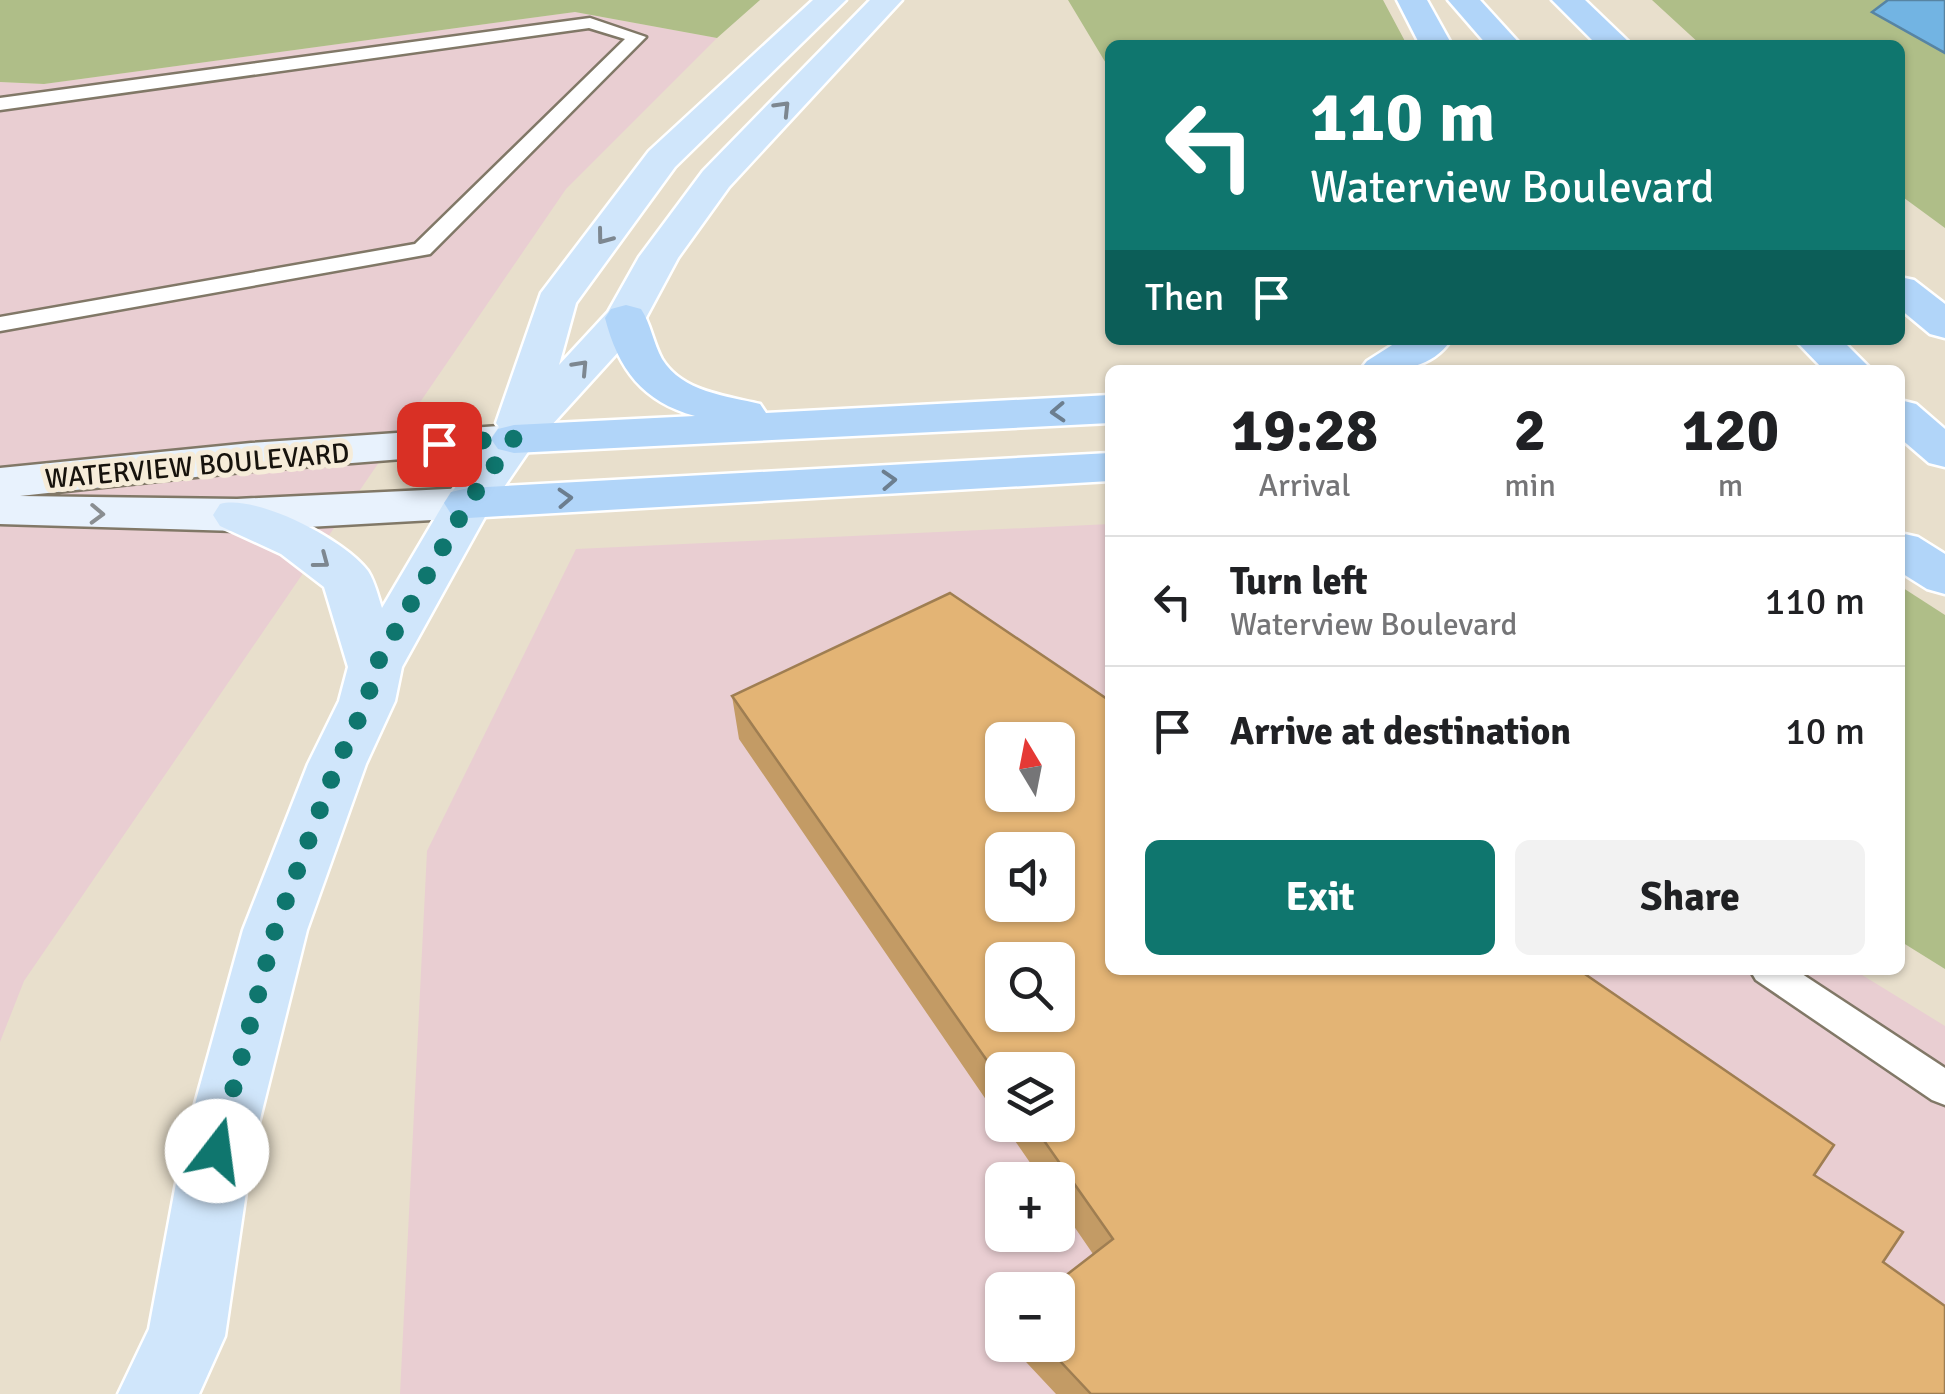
<!DOCTYPE html>
<meta charset="utf-8">
<style>
:root{--surface:#fff;--page:#f2f2f2;--text:#202124;--muted:#757577;--line:#e0e0e0;--accent:#0f766e}
body{margin:0;font-family:Signika,sans-serif;background:var(--page);color:var(--text);height:100vh;display:flex;flex-direction:column;font-size:38px;white-space:nowrap}
*{box-sizing:border-box;margin:0}
p{font-size:32px;color:var(--muted)}
.icon{flex:none;width:55px;height:55px;fill:none;stroke:currentColor;stroke-width:2;stroke-linecap:round;stroke-linejoin:round}
.map{position:relative;flex:1;overflow:hidden}
.drawer{position:absolute;left:1105px;top:365px;width:800px;height:610px;display:flex;flex-direction:column;background:var(--surface);border-radius:15px;box-shadow:0 2px 8px #0004}
.drawer>*{flex:none}
.hud{position:absolute;left:1105px;top:40px;width:800px;height:305px;border-radius:15px;box-shadow:0 2px 8px #0004;background:#0f766e;color:#fff;overflow:hidden}
.needle{width:65px;rotate:350deg}
.tools{position:absolute;left:985px;top:722px;display:grid;gap:20px}
.tools a{display:grid;place-items:center;width:90px;height:90px;border-radius:15px;background:var(--surface);box-shadow:0 2px 8px #0004;font-size:50px}
.pin{position:absolute;display:grid;place-items:center;width:85px;height:85px;color:#fff;margin:-42px;border-radius:20px;box-shadow:0 5px 15px #0006}
.me{position:absolute;width:110px;margin:-55px;rotate:15deg;stroke-linejoin:round;filter:drop-shadow(0 0 8px #0008)}
.turn{display:flex;align-items:center;gap:35px;height:210px;padding:0 40px;font-size:45px}
.turn .icon{width:130px;height:130px;stroke-width:2.5}
.turn b{display:block;font-size:70px;line-height:85px}
.then{display:flex;align-items:center;height:95px;padding:0 40px;background:#0003;gap:20px;font-size:38px}
.eta{display:flex;justify-content:space-evenly;align-items:center;height:170px;text-align:center}
.eta b{font-size:60px;font-weight:800;line-height:70px}
.cta{display:flex;gap:20px;margin-top:auto;padding:20px 40px}
.cta a{flex:1;height:115px;border-radius:15px;background:var(--accent);color:#fff;font-size:40px;font-weight:800;line-height:115px;text-align:center}
.cta a+a{background:var(--page);color:var(--text)}
ul{padding:0;list-style:none}
li{display:flex;align-items:center;gap:30px;height:130px;padding:0 40px;border-top:2px solid var(--line)}
li div{flex:1}
li b{display:block;font-size:38px}
li em{font-style:normal}
.map>svg:first-child{display:block}
</style>
<div class="map">
<svg width="1945" height="1394" viewBox="0 0 1945 1394">
<rect width="100%" height="100%" fill="#e8dfcc"/>
<!-- commercial -->
<g fill="#e9ced2" fill-rule="evenodd">
<polygon points="575,12 717,38 566,189 24,981 0,1042 0,82 44,84"/>
<path d="M 1110,524 L 1110,970 L 1854,970 L 1945,1026 L 1945,1394 L 400,1394 L 427,851 L 576,549 ZM 1002,740 L 1058,740 L 1058,795 L 1002,795 ZM 1002,850 L 1058,850 L 1058,905 L 1002,905 ZM 1002,960 L 1058,960 L 1058,1015 L 1002,1015 ZM 1002,1070 L 1058,1070 L 1058,1125 L 1002,1125 ZM 1002,1180 L 1058,1180 L 1058,1235 L 1002,1235 ZM 1002,1290 L 1058,1290 L 1058,1345 L 1002,1345 Z"/>
</g>
<!-- green -->
<g fill="#afbe88">
<polygon points="0,0 760,0 717,38 575,12 44,84 0,82"/>
<polygon points="1068,0 1383,0 1407,45 1110,45 1110,70"/>
<polygon points="1652,0 1888,0 1873,12 1945,53 1945,228 1900,195 1900,45 1701,45"/>
<polygon points="1900,586 1945,615 1945,969 1900,941"/>
</g>
<!-- water -->
<polygon fill="#72b4e3" stroke="#5784a3" stroke-width="2.5" points="1888,0 1945,0 1945,53 1872,12"/>
<g fill="none" stroke-linecap="round" stroke-linejoin="round">
<defs>
<g id="lane">
<polygon points="590,18 646,37 430,254 0,331 0,317 415,244 625,39 589,28 0,110 0,98"/>
<polygon points="1750,970 1796,970 1945,1068 1945,1105 1932,1100 1756,980"/>
</g>
<polygon id="secondary" points="514,425 530,429 537,439 530,449 251,471 20,496 237,499 468,488 485,492 492,503 485,514 468,518 237,531 0,524 0,468 251,443"/>
<path id="primary" d="M 813,0 L 846,0 L 675,167 L 576,303 L 559,365 L 608,312 L 639,257 L 703,171 L 870,0 L 902,0 L 729,187 L 678,258 L 641,327 L 530,449 L 491,506 L 402,667 L 395,701 L 366,764 L 307,930 L 252,1151 L 225,1336 L 199,1394 L 118,1394 L 149,1329 L 182,1151 L 243,930 L 308,764 L 339,701 L 348,667 L 324,587 L 281,554 L 220,526 L 213,515 L 220,504 C 257,494 345,540 368,571 C 375,582 378,596 382,608 L 444,503 L 499,427 L 496,423 L 541,293 L 649,151 Z"/>
<g id="highway">
<polygon points="1397,0 1427,0 1452,45 1420,45"/>
<polygon points="1448,0 1480,0 1521,45 1487,45"/>
<polygon points="1552,0 1585,0 1632,45 1597,45"/>
<polygon points="1900,277 1914,280 1945,304 1945,338 1930,334 1900,309"/>
<path d="M 626,305 L 641,309 C 651,324 653,343 662,359 C 682,392 727,396 760,404 L 766,413 L 1110,395 L 1110,423 L 514,453 L 498,449 L 491,439 L 498,429 L 514,425 L 695,416 C 643,402 618,369 605,318 L 611,309 Z"/>
<path d="M 1400,340 L 1451,340 C 1429,372 1395,370 1360,370 L 1367,361 Z"/>
<polygon points="1795,340 1842,340 1872,370 1824,370"/>
<polygon points="1900,400 1916,404 1945,429 1945,467 1929,463 1900,438"/>
<polygon points="1110,453 1110,481 468,518 451,514 444,503 451,492 468,488"/>
<polygon points="1900,533 1918,537 1945,554 1945,594 1927,589 1900,572"/>
</g>
</defs>
<!-- lane casing -->
<use href="#lane" stroke="#817867" stroke-width="5"/>
<!-- secondary casing -->
<use href="#secondary" stroke="#817867" stroke-width="5"/>
<!-- primary casing -->
<use href="#primary" stroke="#fff" stroke-width="5"/>
<!-- highway casing -->
<use href="#highway" stroke="#fff" stroke-width="5"/>
<!-- lane -->
<use href="#lane" fill="#fff" fill-rule="evenodd"/>
<!-- secondary -->
<use href="#secondary" fill="#e8f2fd" fill-rule="evenodd"/>
<!-- primary -->
<use href="#primary" fill="#d0e6fb" fill-rule="evenodd"/>
<!-- highway -->
<use href="#highway" fill="#b1d5f9" fill-rule="evenodd"/>
</g>
<!-- wall -->
<polygon fill="#c39b65" points="732,696 1110,970 1814,1175 1883,1262 1945,1394 1056,1394 1014,1349 1015,1345 1058,1345 1093,1254 1058,1203 1058,1180 1042,1180 1004,1125 1058,1125 1002,1070 1002,1123 739,739"/>
<!-- building -->
<path fill="#e3b475" stroke="#9f7e52" stroke-width="2.5" fill-rule="evenodd" d="M 950,593 L 1110,701 L 1110,970 L 1579,970 L 1834,1145 L 1814,1175 L 1903,1232 L 1883,1262 L 1945,1306 L 1945,1394 L 1091,1394 L 1045,1345 L 1058,1345 L 1058,1290 L 1047,1290 L 1113,1239 L 1033,1125 L 1058,1125 L 1058,1070 L 1002,1070 L 1002,1082 L 732,696 ZM 1002,740 L 1058,740 L 1058,795 L 1002,795 ZM 1002,850 L 1058,850 L 1058,905 L 1002,905 ZM 1002,960 L 1058,960 L 1058,1015 L 1002,1015 Z"/>
<!-- one-way arrows -->
<defs><path id="oneway-chevron" d="M-2-3.5L2.5 0L-2 3.5" fill="none" stroke-width="1.6" stroke-linecap="round" stroke-linejoin="round" transform="scale(2.5)"/></defs>
<g stroke="#7d8790">
<use href="#oneway-chevron" transform="translate(783 108) rotate(-46)"/>
<use href="#oneway-chevron" transform="translate(604 237) rotate(127)"/>
<use href="#oneway-chevron" transform="translate(581 367) rotate(-47)"/>
<use href="#oneway-chevron" transform="translate(322 561) rotate(37)"/>
</g>
<g stroke="#6c7e8f">
<use href="#oneway-chevron" transform="translate(1058 412) rotate(177)"/>
<use href="#oneway-chevron" transform="translate(889 480) rotate(-3)"/>
<use href="#oneway-chevron" transform="translate(565 498) rotate(-3)"/>
</g>
<use stroke="#8a8e91" href="#oneway-chevron" transform="translate(97 514) rotate(2)"/>
<g fill="none" stroke-linecap="round" stroke-linejoin="round">
<!-- route -->
<polyline stroke="#0f766e" stroke-width="18" stroke-dasharray="0 32.4" points="217,1151 275,930 337,764 367,701 375,667 468,503 514,438 439,444"/>
</g>
<g text-anchor="middle" stroke-width="10" stroke-linejoin="round" paint-order="stroke">
<!-- street labels -->
<g font-size="28" fill="#17130d" stroke="#f6ecd9">
<text transform="translate(197 465) rotate(-5)" y="10">WATERVIEW BOULEVARD</text>
</g>
</g>
</svg>
<div class="tools">
<a><svg class="needle" viewBox="-14 -14 28 28"><path d="M0-13l5 13h-10z" fill="#e53935"/><path d="M0 13l5-13h-10z" fill="#757577"/></svg></a>
<a><svg class="icon" aria-label="sound" viewBox="0 0 24 24"><path d="M4 9h4l5-4v14l-5-4H4zM17 9q2 3 0 6"/></svg></a>
<a><svg class="icon" aria-label="search" viewBox="0 0 24 24"><circle cx="10" cy="10" r="6"/><path d="M15 15l6 6"/></svg></a>
<a><svg class="icon" aria-label="layers" viewBox="0 0 24 24"><path d="M12 4l9 5-9 5-9-5zM3 14l9 5 9-5"/></svg></a>
<a>+</a>
<a>−</a>
</div>
<div class="pin" style="left:439px;top:444px;background:#d93025"><svg class="icon" aria-label="arrive" viewBox="0 0 24 24"><path d="M6 21V4h12l-3 4 3 4H6"/></svg></div>
<svg class="me" style="left:217px;top:1151px" viewBox="-20 -20 40 40"><circle r="19" fill="#fff"/><path d="M0-13L10 11 0 6-10 11z" fill="#0f766e"/></svg>
<div class="hud">
<div class="turn"><svg class="icon" aria-label="left" viewBox="0 0 24 24"><path d="M17 20v-9H6M10 6l-5 5 5 5"/></svg><div><b>110 m</b>Waterview Boulevard</div></div>
<div class="then">Then<svg class="icon" aria-label="arrive" viewBox="0 0 24 24"><path d="M6 21V4h12l-3 4 3 4H6"/></svg></div>
</div>
<section class="drawer">
<div class="eta">
<div><b>19:28</b><p>Arrival</p></div>
<div><b>2</b><p>min</p></div>
<div><b>120</b><p>m</p></div>
</div>
<ul>
<li><svg class="icon" aria-label="left" viewBox="0 0 24 24"><path d="M17 20v-9H6M10 6l-5 5 5 5"/></svg><div><b>Turn left</b><p>Waterview Boulevard</p></div><em>110 m</em></li>
<li><svg class="icon" aria-label="arrive" viewBox="0 0 24 24"><path d="M6 21V4h12l-3 4 3 4H6"/></svg><div><b>Arrive at destination</b></div><em>10 m</em></li>
</ul>
<div class="cta"><a>Exit</a><a>Share</a></div>
</section>
</div>
